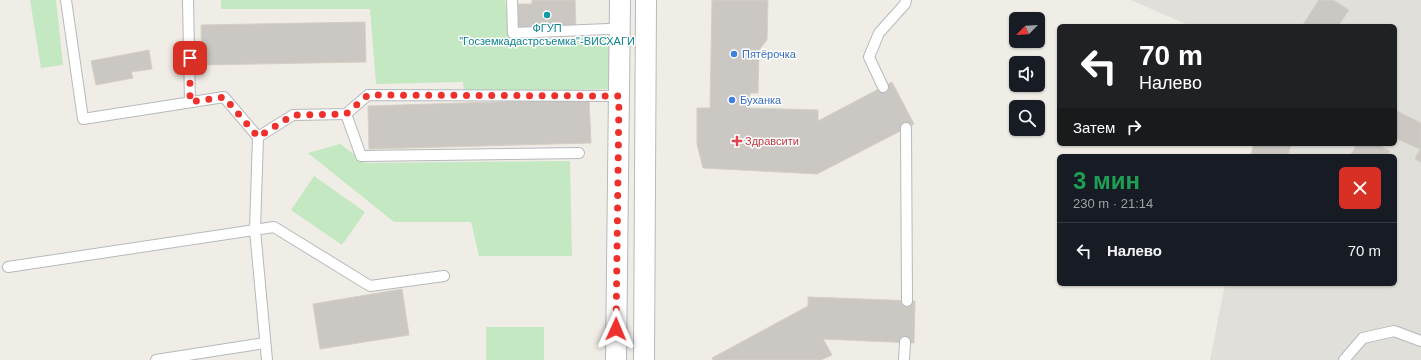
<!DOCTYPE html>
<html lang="ru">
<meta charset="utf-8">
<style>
:root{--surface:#171b24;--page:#242831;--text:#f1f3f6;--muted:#9ea1a6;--line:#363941}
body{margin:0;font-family:Helvetica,sans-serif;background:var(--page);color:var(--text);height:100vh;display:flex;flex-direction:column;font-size:15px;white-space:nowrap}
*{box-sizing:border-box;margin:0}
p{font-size:13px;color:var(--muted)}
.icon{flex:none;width:22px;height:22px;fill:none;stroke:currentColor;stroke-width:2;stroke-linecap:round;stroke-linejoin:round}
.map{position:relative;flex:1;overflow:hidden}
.sheet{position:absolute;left:1057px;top:154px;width:340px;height:132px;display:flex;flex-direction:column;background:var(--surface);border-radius:6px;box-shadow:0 1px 3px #0004}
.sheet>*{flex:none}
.top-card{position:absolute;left:1057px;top:24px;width:340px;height:122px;border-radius:6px;box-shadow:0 1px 3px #0004;background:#202124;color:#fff;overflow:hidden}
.needle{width:26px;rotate:246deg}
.tools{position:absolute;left:1009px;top:12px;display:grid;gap:8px}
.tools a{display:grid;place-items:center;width:36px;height:36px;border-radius:6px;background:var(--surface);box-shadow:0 1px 3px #0004;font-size:20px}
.pin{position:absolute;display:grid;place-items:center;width:34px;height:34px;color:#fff;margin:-17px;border-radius:8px;box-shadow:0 2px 6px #0006}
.me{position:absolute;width:44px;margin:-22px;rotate:1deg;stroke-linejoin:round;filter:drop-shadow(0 0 3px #0008)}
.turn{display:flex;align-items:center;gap:14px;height:84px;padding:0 16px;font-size:18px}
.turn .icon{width:52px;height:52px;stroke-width:2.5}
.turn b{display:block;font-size:28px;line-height:34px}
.then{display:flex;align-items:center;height:38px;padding:0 16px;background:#0003;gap:8px;font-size:15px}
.round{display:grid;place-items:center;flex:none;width:42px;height:42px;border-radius:6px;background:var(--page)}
.head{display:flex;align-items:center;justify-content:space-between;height:68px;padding:0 16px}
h1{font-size:24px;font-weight:700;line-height:30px;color:#1e9e55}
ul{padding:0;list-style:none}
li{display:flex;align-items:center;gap:12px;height:56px;padding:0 16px;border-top:1px solid var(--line)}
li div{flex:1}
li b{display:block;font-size:15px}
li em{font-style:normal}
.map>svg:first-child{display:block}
</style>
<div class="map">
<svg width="1421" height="360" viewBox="0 0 1421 360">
<rect width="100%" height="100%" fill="#f0ede6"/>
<!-- industrial -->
<polygon fill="#e1dfda" points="1131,0 1421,0 1421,360 1210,360 1225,284 1395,284 1395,156 1250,156 1252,144 1395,144 1395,26 1190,26"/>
<!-- green -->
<g fill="#c4e8c2">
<polygon points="30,0 56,0 63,65 41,68"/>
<polygon points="221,0 505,0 510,40 609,37 610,89 464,92 463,82 376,84 370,9 221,9"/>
<polygon points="340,144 366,163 570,161 572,256 479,256 471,222 394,222 308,153"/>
<polygon points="314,176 365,212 342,245 291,210"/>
<rect x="486" y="327" width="58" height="33"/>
</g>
<!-- building -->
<g fill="#cbc8c3" stroke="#d5cfc4">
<polygon points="532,0 575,0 576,27 518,29 518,4 532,4"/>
<polygon points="712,0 768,0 767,40 759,50 758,93 750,93 749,108 818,110 818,121 892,82 914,124 817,174 703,168 697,144 697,108 710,108"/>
<polygon points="1319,0 1333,0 1349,10 1338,26 1302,26"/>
<polygon points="365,22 366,62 202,65 201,25"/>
<polygon points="149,50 152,69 131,72 133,78 96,85 91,61"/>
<polygon points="589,99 591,143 369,149 368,106"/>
<polygon points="1395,110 1421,123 1421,162 1415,159 1420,149 1395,138"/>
<polygon points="1254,144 1291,144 1288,156 1251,156"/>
<polygon points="1357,144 1377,144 1390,151 1387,156 1350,156"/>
<polygon points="402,289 409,335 320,349 313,304"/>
<polygon points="808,297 915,301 914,343 823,339 832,355 821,360 713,360 712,358 808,306"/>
</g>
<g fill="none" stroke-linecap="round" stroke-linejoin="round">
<defs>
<g id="service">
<polyline points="66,0 83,119 224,97 258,137 255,230 267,360"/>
<polyline points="188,0 190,102"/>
<polyline points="512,0 513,33 608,29"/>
<polyline points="883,87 869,57 879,33 905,4 906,0"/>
<polyline points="346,114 361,156 579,153"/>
<polyline points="906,128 907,301"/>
<polyline points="258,137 293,115 346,114 368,95 619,96"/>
<polyline points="8,267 274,227 370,286 444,276"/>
<polyline points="156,360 265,343"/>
<polyline points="904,360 905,342"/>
<polyline points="1344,360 1363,338 1394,331 1421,341"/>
</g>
<g id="minor">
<polyline points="616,360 620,0"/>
<polyline points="644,360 646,0"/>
</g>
</defs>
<!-- service casing -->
<use href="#service" stroke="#b6b9bd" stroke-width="12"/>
<!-- minor casing -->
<use href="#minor" stroke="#b6b9bd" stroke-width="22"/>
<!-- service -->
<use href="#service" stroke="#fff" stroke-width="10"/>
<!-- minor -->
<use href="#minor" stroke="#fff" stroke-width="20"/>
</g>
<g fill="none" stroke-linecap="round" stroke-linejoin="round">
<!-- route -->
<polyline stroke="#ef312d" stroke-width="7" stroke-dasharray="0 12.6" points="190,58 190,102 224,97 258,137 293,115 346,114 368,95 619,96 616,329"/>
</g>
<!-- markers -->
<circle fill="#0f9aa8" stroke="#fff" stroke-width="1.5" cx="547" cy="15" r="4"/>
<g fill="#3f7fe0" stroke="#fff" stroke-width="1.5">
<circle cx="734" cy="54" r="4"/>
<circle cx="732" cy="100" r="4"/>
</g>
<path fill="#e0444e" stroke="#fff" stroke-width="1.5" d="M735 135h4v4h4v4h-4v4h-4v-4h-4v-4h4z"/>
<g text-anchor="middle" stroke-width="3" stroke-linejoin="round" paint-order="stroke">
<!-- culture labels -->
<g font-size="11" fill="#0d838f" stroke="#fff">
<text x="547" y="32">ФГУП<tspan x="547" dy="13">"Госземкадастрсъемка"-ВИСХАГИ</tspan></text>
</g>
<!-- shop labels -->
<g font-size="11" fill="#366cbe" stroke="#fff" text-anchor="start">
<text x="742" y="58">Пятёрочка</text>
<text x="740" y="104">Буханка</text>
</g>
<!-- health labels -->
<g font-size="11" fill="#be3a42" stroke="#fff" text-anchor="start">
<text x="745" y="145">Здравсити</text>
</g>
</g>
</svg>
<div class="tools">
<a><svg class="needle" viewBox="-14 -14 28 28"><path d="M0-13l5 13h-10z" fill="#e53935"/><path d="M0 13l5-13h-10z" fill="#9ea1a6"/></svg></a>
<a><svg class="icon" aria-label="sound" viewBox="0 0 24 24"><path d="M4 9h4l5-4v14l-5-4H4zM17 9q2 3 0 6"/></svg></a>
<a><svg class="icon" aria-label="search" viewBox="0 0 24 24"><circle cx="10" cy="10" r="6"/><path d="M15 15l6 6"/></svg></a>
</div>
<div class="pin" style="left:190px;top:58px;background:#d93025"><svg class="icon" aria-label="arrive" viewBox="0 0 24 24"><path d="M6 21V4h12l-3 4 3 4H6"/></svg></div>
<svg class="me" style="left:616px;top:329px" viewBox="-20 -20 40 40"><path d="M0-17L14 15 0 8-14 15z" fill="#ef312d" stroke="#fff" stroke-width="4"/></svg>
<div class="top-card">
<div class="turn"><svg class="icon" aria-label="left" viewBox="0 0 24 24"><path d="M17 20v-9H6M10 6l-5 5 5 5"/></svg><div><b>70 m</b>Налево</div></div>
<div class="then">Затем<svg class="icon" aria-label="right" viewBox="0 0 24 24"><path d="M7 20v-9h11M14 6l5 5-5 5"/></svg></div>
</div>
<section class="sheet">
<div class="head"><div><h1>3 мин</h1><p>230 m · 21:14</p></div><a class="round" style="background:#d93025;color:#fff"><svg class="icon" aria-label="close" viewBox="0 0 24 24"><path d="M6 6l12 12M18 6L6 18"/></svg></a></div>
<ul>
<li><svg class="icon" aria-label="left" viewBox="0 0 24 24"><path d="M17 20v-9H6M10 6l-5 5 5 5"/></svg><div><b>Налево</b></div><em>70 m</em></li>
</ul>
</section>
</div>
